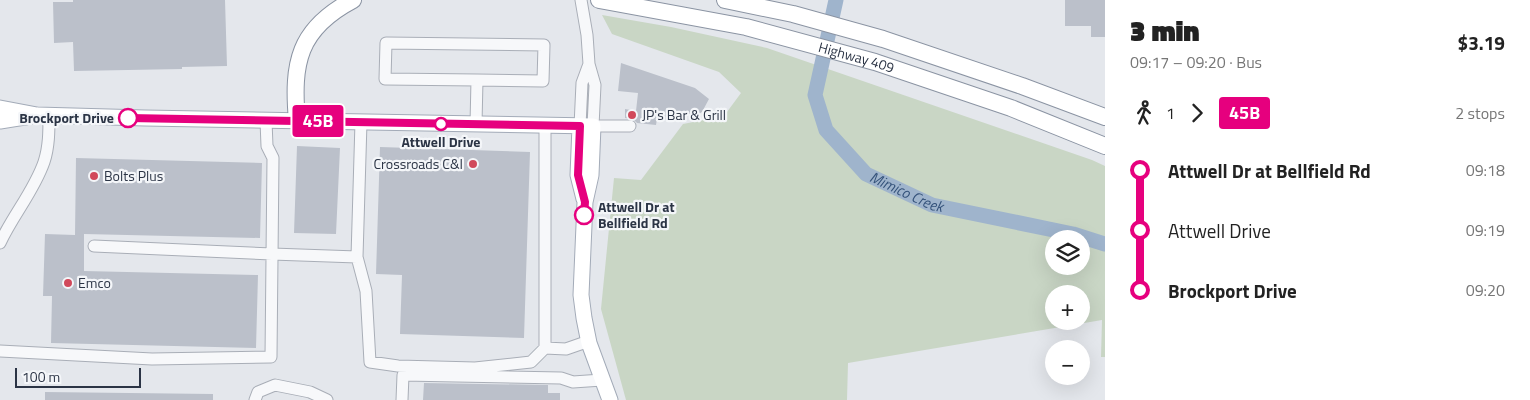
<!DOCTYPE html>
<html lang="en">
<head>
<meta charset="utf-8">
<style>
	body { margin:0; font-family:"Titillium Web",sans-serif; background:#f2f2f2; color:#222; height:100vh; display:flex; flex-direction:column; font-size:19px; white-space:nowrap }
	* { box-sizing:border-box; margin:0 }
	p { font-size:16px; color:#767676 }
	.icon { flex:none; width:28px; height:28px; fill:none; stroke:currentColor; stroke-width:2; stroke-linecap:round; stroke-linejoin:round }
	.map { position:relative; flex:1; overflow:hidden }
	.details { display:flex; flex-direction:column; background:#fff; width:425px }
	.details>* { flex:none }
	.badge { padding:0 10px; border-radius:4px; font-size:18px; line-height:32px }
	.buttons { position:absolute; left:1045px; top:230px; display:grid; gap:10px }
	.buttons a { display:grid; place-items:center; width:45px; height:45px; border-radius:50%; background:#fff; box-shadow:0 5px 20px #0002; font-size:25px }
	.scale { position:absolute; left:15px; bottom:12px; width:126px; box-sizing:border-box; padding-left:5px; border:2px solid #2b3445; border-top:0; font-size:14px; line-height:18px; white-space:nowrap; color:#2b3445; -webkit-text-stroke:4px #f4f6f9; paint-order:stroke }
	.map>.badge { position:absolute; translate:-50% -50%; box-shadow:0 0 0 2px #fff }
	.legs { display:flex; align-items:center; gap:8px; height:55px; padding:0 25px; font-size:16px }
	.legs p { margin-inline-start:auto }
	.headline { display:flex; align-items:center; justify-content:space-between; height:85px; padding:0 25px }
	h1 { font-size:28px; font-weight:800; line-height:38px }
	ul { padding:0 25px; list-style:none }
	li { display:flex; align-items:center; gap:18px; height:60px; font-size:19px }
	li i { display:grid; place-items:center; width:8px; height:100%; margin:0 6px; background:currentColor }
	li i::after { content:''; width:12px; height:12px; margin:-6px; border:4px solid; border-radius:50%; background:#fff }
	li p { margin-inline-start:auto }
	li:first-child i { background:linear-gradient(#0000 50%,currentColor 0) }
	li:last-child i { background:linear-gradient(currentColor 50%,#0000 0) }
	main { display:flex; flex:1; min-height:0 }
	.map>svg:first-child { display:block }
	.green { fill:#c9d6c5; fill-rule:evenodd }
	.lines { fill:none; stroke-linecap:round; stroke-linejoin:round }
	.river { stroke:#9fb4cc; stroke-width:15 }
	.building { fill:#bbc0ca }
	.minor-casing { stroke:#a9aeb7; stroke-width:13 }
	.major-casing { stroke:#a3abb8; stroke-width:17 }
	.highway-casing { stroke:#8b94a3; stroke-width:18 }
	.minor { stroke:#f7f8fa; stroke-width:11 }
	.major { stroke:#fff; stroke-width:15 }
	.highway { stroke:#fff; stroke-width:16 }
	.line-1-casing { stroke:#fff; stroke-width:11 }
	.line-1 { stroke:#e6007e; stroke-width:8 }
	.poi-dot { fill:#d1495b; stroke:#f4f6f9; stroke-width:2 }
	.stop-1-dot { fill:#fff; stroke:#e6007e; stroke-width:2.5 }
	.labels { text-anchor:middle; stroke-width:4.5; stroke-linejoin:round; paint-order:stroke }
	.street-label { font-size:14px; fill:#2b3445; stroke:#f4f6f9 }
	.poi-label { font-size:14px; fill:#2b3445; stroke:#f4f6f9; text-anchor:start }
	.stop-label { font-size:14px; font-weight:bold; fill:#2b3445; stroke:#f4f6f9; text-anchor:end }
	.water-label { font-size:15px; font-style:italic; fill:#34527a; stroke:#f4f6f9 }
</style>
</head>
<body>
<main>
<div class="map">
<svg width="1105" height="400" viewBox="0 0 1105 400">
	<rect width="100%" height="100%" fill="#e4e7ec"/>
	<path class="green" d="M602 15 671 27 767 48 1092 160 1105 166V357H1101L1102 320 848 363 847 400H626L601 309 614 178 641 180 683 124 724 116 741 93 719 72 612 34ZM1054 239H1081V266H1054ZM1054 294H1081V321H1054Z"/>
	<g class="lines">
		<path class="river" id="s1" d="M836 0 815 95 826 130 866 174 932 205 1073 234 1105 244"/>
	</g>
	<path class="building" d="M73 0H225L227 66 182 67V69L74 71 73 42 54 43 53 2H73Z
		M1065 0H1105V37H1091V26H1065Z
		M621 63 695 88 709 99 702 112 697 115 679 113 676 120 657 119 656 125 637 123 633 119 625 118V109L636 111 638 93 618 91Z
		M297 146 340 148 336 234 294 233Z
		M380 147 530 152 524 338 400 334 402 275 376 274Z
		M76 158 262 163 260 238 84 234V271L258 275 256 348 51 343 52 296H43L45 234 75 235Z
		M424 383 548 385V393H560V400H423Z
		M45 392 213 394V400H45Z"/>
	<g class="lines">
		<g class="minor-casing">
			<path id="minor" d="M581 0 587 35 589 64 595 85 593 126H630
				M476 124 477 80 543 81 544 45 386 43 385 79 477 80
				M545 125V348L566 349 589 341
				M580 126 582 83 589 64
				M0 243C13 215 34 191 44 162 49 147 49 131 49 116
				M94 246 272 254 357 257 361 122
				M357 257 366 291 370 362 398 366 475 368 531 362 545 348
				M0 351 152 359 271 357 273 158 267 146 266 121
				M255 400 258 392 275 385 310 392 327 400
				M402 400 403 375 561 378 573 382 602 380"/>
		</g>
		<g class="major-casing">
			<path id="major" d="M0 108 37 115 145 118 593 126 591 175 585 202 581 295 584 318 589 343 610 400
				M0 121 31 116
				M580 126 578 175 584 199"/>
		</g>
		<g class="highway-casing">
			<g id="highway">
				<path id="s2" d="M599 0 746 27 875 62 1011 108 1105 146"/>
				<path d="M725 0 793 14 883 39 1022 86 1105 117"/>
				<path d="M297 121C292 63 298 29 353 0"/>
			</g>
		</g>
		<use href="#minor" class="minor"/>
		<use href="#major" class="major"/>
		<use href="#highway" class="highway"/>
	</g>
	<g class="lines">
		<g class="line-1-casing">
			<path id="line-1" d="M128 118 580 126 578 175 585 202 584 215"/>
		</g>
		<use href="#line-1" class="line-1"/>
	</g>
	<g class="poi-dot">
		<circle cx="632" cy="115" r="5"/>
		<circle cx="473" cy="164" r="5"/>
		<circle cx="94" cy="176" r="5"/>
		<circle cx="68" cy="283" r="5"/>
	</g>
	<g class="stop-1-dot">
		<circle cx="128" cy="118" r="9"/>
		<circle cx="441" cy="124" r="6"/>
		<circle cx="584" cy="215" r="9"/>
	</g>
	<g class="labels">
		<g class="street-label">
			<text dy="5" stroke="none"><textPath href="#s2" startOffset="264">Highway 409</textPath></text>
		</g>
		<g class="poi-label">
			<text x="642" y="120">JP's Bar &amp; Grill</text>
			<text x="463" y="169" text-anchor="end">Crossroads C&amp;I</text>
			<text x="104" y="181">Bolts Plus</text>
			<text x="78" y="288">Emco</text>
		</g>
		<g class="stop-label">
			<text x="114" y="123">Brockport Drive</text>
			<text x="441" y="147" text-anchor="middle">Attwell Drive</text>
			<text x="598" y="212" text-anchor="start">Attwell Dr at<tspan x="598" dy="16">Bellfield Rd</tspan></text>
		</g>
		<g class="water-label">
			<text dy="5" stroke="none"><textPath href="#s1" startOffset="238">Mimico Creek</textPath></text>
		</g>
	</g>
</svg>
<div class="buttons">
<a><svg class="icon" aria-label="layers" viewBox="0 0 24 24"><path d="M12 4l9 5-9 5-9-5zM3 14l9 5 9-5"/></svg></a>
<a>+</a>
<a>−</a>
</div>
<div class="scale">100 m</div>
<b class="badge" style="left:318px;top:121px;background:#e6007e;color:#fff">45B</b>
</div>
<section class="details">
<div class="headline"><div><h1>3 min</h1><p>09:17 – 09:20 · Bus</p></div><b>$3.19</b></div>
<div class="legs"><svg class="icon" aria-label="walk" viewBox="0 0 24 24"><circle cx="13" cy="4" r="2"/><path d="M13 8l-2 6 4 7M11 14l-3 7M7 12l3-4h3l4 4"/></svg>1<svg class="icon" aria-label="forward" viewBox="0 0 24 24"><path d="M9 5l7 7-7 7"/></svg><b class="badge" style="background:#e6007e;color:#fff">45B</b><p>2 stops</p></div>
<ul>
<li><i style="color:#e6007e"></i><b>Attwell Dr at Bellfield Rd</b><p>09:18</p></li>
<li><i style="color:#e6007e"></i><span>Attwell Drive</span><p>09:19</p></li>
<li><i style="color:#e6007e"></i><b>Brockport Drive</b><p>09:20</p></li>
</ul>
</section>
</main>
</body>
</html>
